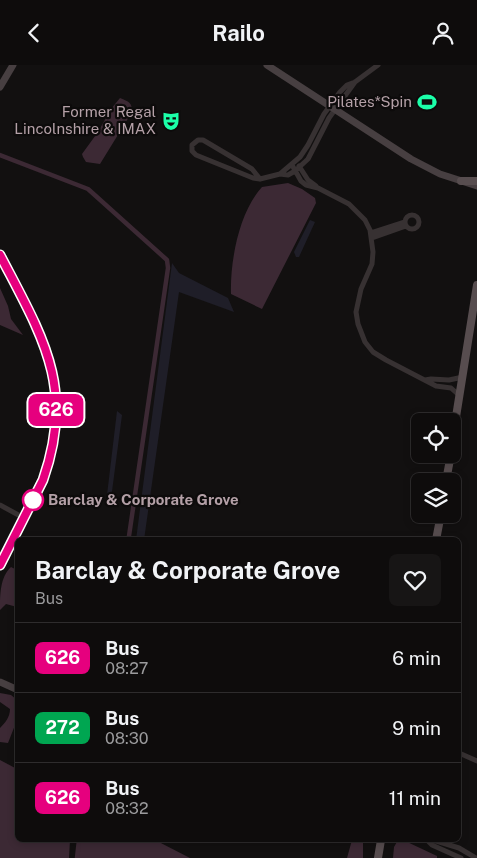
<!DOCTYPE html>
<html lang="en">
<head>
<meta charset="utf-8">
<style>
	body { margin:0; font-family:"Public Sans",sans-serif; background:#171515; color:#f1f3f6; height:100vh; display:flex; flex-direction:column; font-size:19px; white-space:nowrap }
	* { box-sizing:border-box; margin:0 }
	p { font-size:16px; color:#9b9b9d }
	.icon { flex:none; width:28px; height:28px; fill:none; stroke:currentColor; stroke-width:2; stroke-linecap:round; stroke-linejoin:round }
	.map { position:relative; flex:1; overflow:hidden }
	.details { position:absolute; left:15px; top:472px; width:446px; height:305px; display:flex; flex-direction:column; background:#0e0c0c; border-radius:8px; box-shadow:0 2px 8px #0003,0 0 0 1px #2e2c2d }
	.details>* { flex:none }
	.badge { padding:0 10px; border-radius:8px; font-size:18px; line-height:32px }
	.controls { position:absolute; left:411px; top:348px; display:grid; gap:10px }
	.controls a { display:grid; place-items:center; width:50px; height:50px; border-radius:8px; background:#0e0c0c; box-shadow:0 2px 8px #0003,0 0 0 1px #2e2c2d; font-size:25px }
	.map>.badge { position:absolute; translate:-50% -50%; box-shadow:0 0 0 2px #fff }
	.round { display:grid; place-items:center; flex:none; width:52px; height:52px; border-radius:8px; background:#171515 }
	.overview { display:flex; align-items:center; justify-content:space-between; height:85px; padding:0 20px }
	h1 { font-size:24px; font-weight:700; line-height:38px }
	ul { padding:0; list-style:none }
	li { display:flex; align-items:center; gap:15px; height:70px; padding:0 20px; border-top:1px solid #2e2c2d }
	li div { flex:1 }
	li b { display:block; font-size:19px }
	li em { font-style:normal }
	li .badge { min-width:55px; font-weight:700; text-align:center }
	header { display:flex; justify-content:space-between; align-items:center; height:65px; padding:0 20px; background:#0e0c0c; font-size:22px; font-weight:700 }
	.map>svg:first-child { display:block }
	.green { fill:#1f1e28 }
	.water { fill:#3c2934 }
	.lines { fill:none; stroke-linecap:round; stroke-linejoin:round }
	.canal { stroke:#3c2934; stroke-width:4.5 }
	.street { stroke:#373132; stroke-width:5 }
	.secondary { stroke:#473f41; stroke-width:7 }
	.primary { stroke:#574d4f; stroke-width:8 }
	.line-casing { stroke:#fff; stroke-width:11 }
	.line { stroke:#e6007e; stroke-width:8 }
	.stop-dot { fill:#fff; stroke:#e6007e; stroke-width:2.5 }
	.labels { text-anchor:middle; stroke-width:4.5; stroke-linejoin:round; paint-order:stroke }
	.poi-label { font-size:15px; fill:#b4a0a7; stroke:#0d0b0b; text-anchor:end }
	.stop-label { font-size:15px; font-weight:bold; fill:#b4a0a7; stroke:#0d0b0b; text-anchor:start }
</style>
</head>
<body>
<header><svg class="icon" aria-label="back" viewBox="0 0 24 24"><path d="M15 5l-7 7 7 7"/></svg>Railo<svg class="icon" aria-label="person" viewBox="0 0 24 24"><circle cx="12" cy="8" r="4"/><path d="M4 21q1-7 8-7t8 7"/></svg></header>
<div class="map">
<svg width="477" height="793" viewBox="0 0 477 793">
	<rect width="100%" height="100%" fill="#121010"/>
	<path class="green" d="M310 155 315 157 299 192H296L294 187Z
		M172 198 179 208 228 233 234 247 179 227 144 475H136Z
		M117 346 122 350 111 434 107 430Z"/>
	<path class="water" d="M120 33C129 37 132 37 132 47L100 99 86 97 83 92 82 89 98 67 111 44Z
		M288 118 302 124 315 133 316 138 262 244 231 229C230 196 239 147 262 122Z
		M0 223 8 241 11 254 23 270 0 260Z
		M11 502 17 505C18 517 18 529 17 542L6 539 0 545C0 530 0 512 11 502Z
		M0 628 11 630 17 635V655L8 678 0 677V663C5 658 10 652 10 644L0 637Z
		M0 695 17 704 18 775H70L69 793H0Z
		M79 775H155L190 793H76Z
		M352 775H363V793H347Z
		M398 775H403L437 791V793H393L394 782Z"/>
	<g class="lines">
		<path class="canal" d="M0 90 88 124 167 195 168 203 129 471 130 475
			M77 793 79 775"/>
		<path class="street" d="M292 100 301 116 306 120 318 123 349 139 365 155 370 165 373 187 372 199 361 224 356 247 358 259 365 277 373 287 386 295 436 321 451 323 460 331
			M299 101 308 115 316 121
			M280 109 300 92 308 80 324 49 340 27 347 20 355 17 378 0
			M260 114 252 104 203 75H198L192 80V86L196 90 253 113 260 114 280 109 288 110 295 106 308 94 329 53 355 17
			M405 157a7 7 0 1 1 14 0a7 7 0 1 1-14 0Z
			M371 168 405 157
			M372 173 406 161
			M425 315 431 314 449 315 463 312
			M0 440 24 453
			M459 688 477 696
			M427 775 432 780 461 793
			M433 775 459 783 476 793"/>
		<path class="secondary" d="M267 0 411 94 440 109 477 121
			M0 22 13 0
			M0 190C41 270 76 322 43 415L0 500
			M0 617 18 625"/>
		<path class="primary" d="M461 116H477
			M452 377 477 220
			M446 416 451 389
			M436 475 441 449
			M378 793 381 775"/>
	</g>
	<g class="lines">
		<g class="line-casing">
			<path id="line" d="M0 190C42 271 76 322 43 415L0 500"/>
		</g>
		<use href="#line" class="line"/>
	</g>
	<defs>
		<g id="stadium-bare" transform="scale(1.5)"><path d="M0-5a6.5 5 0 1 0 0 10a6.5 5 0 1 0 0-10ZM-3.5-1.8h7v3.6h-7Z" fill="#1bffa9" stroke="#0d0b0b" stroke-width="2.5" paint-order="stroke"/></g>
		<g id="theatre-bare" transform="scale(1.5)"><path d="M-5-5.5Q0-4 5-5.5V0Q5 5 0 6Q-5 5-5 0ZM-3.3-2.5H-1v1.5H-3.3ZM1-2.5H3.3v1.5H1ZM-2.8 1Q0 5.5 2.8 1Z" fill="#1bffa9" stroke="#0d0b0b" stroke-width="2.5" paint-order="stroke"/></g>
	</defs>
	<g fill-rule="evenodd">
		<use href="#stadium-bare" x="427" y="37"/>
		<use href="#theatre-bare" x="171" y="56"/>
	</g>
	<circle class="stop-dot" cx="33" cy="435" r="10"/>
	<g class="labels">
		<g class="poi-label">
			<text x="412" y="42">Pilates*Spin</text>
			<text x="156" y="52">Former Regal<tspan x="156" dy="17">Lincolnshire &amp; IMAX</tspan></text>
		</g>
		<g class="stop-label">
			<text x="48" y="440">Barclay &amp; Corporate Grove</text>
		</g>
	</g>
</svg>
<div class="controls">
<a><svg class="icon" aria-label="locate" viewBox="0 0 24 24"><circle cx="12" cy="12" r="6"/><path d="M12 2v4M12 18v4M2 12h4M18 12h4"/></svg></a>
<a><svg class="icon" aria-label="layers" viewBox="0 0 24 24"><path d="M12 4l9 5-9 5-9-5zM3 14l9 5 9-5"/></svg></a>
</div>
<b class="badge" style="left:56px;top:345px;background:#e6007e;color:#fff">626</b>
<section class="details">
<div class="overview"><div><h1>Barclay &amp; Corporate Grove</h1><p>Bus</p></div><a class="round"><svg class="icon" aria-label="heart" viewBox="0 0 24 24"><path d="M12 20l-8-8c-3-5 5-10 8-4 3-6 11-1 8 4z"/></svg></a></div>
<ul>
<li><span class="badge" style="background:#e6007e;color:#fff">626</span><div><b>Bus</b><p>08:27</p></div><em>6 min</em></li>
<li><span class="badge" style="background:#00a651;color:#fff">272</span><div><b>Bus</b><p>08:30</p></div><em>9 min</em></li>
<li><span class="badge" style="background:#e6007e;color:#fff">626</span><div><b>Bus</b><p>08:32</p></div><em>11 min</em></li>
</ul>
</section>
</div>
</body>
</html>
